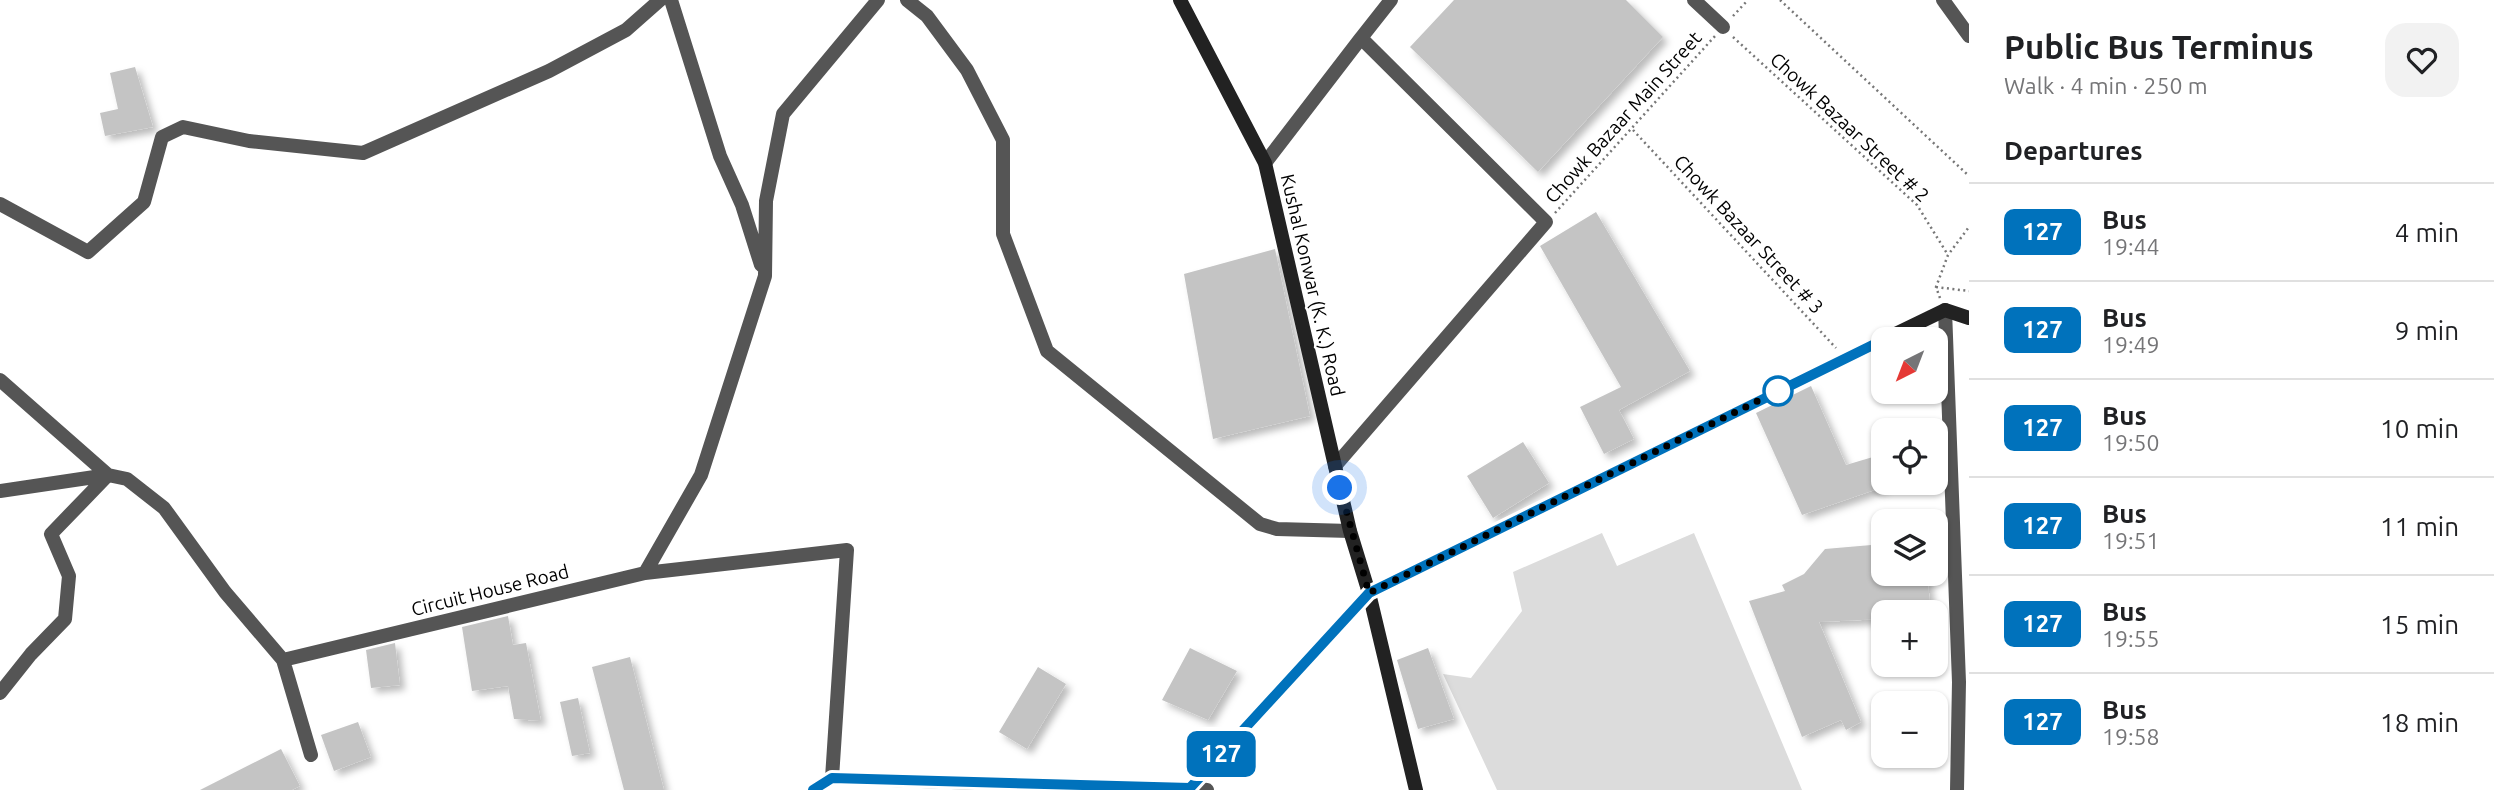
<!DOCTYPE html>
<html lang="en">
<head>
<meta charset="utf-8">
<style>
	body { margin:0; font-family:Ubuntu,sans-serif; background:#f2f2f2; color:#202124; height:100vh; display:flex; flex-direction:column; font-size:26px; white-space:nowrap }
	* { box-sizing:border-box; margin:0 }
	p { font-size:23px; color:#757577 }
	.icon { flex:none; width:38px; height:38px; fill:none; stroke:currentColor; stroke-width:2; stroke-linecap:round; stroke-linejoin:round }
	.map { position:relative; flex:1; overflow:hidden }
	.side { display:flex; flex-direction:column; background:#fff; width:525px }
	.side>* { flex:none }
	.badge { padding:0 14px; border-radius:10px; font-size:24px; line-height:46px }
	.needle { width:46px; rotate:222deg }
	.buttons { position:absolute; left:1871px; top:327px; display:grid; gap:14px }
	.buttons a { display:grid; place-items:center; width:77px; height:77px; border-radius:14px; background:#fff; box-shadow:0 2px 5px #0004; font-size:35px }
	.you { position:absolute; width:35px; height:35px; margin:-18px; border:5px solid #fff; border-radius:50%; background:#1a73e8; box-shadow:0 0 0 10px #1a73e833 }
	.map>.badge { position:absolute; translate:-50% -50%; box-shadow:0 0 0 4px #fff }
	h2 { padding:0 35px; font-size:26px; line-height:63px }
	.round { display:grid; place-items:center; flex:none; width:74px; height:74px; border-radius:21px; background:#f2f2f2 }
	.summary { display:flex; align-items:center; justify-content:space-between; height:119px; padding:0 35px }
	h1 { font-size:33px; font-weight:700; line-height:52px }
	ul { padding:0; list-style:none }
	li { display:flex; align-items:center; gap:21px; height:98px; padding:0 35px; border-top:2px solid #e0e0e0 }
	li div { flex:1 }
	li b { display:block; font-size:26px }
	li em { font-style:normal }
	li .badge { min-width:77px; font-weight:700; text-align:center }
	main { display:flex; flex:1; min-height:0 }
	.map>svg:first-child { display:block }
	.green { fill:#dcdcdc }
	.building { fill:#c4c4c4; filter:url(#shadow) }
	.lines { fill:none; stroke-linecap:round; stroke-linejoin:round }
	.path { stroke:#777; stroke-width:2.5; stroke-dasharray:2 3.5; stroke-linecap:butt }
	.minor { stroke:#555; stroke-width:14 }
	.tertiary { stroke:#555; stroke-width:14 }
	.secondary { stroke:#222; stroke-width:14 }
	.line-casing { stroke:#fff; stroke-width:16 }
	.line { stroke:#0072bc; stroke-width:10 }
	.walk { stroke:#000; stroke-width:7; stroke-dasharray:0 12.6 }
	.stop-dot { fill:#fff; stroke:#0072bc; stroke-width:3.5 }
	.labels { text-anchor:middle; stroke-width:5; stroke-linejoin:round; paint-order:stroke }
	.street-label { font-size:19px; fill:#000; stroke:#fff }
</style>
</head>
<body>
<main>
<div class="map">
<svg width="1969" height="790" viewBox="0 0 1969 790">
	<defs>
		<filter id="shadow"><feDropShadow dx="5" dy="5" stdDeviation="3.5" flood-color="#0004"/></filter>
	</defs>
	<rect width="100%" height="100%" fill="#fff"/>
	<path class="green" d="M1602 533 1617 566 1694 533 1802 790H1497L1443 674 1471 678 1522 611 1513 572Z"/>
	<path class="building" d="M1454 0H1626L1663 37 1538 172 1410 47Z
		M135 67 153 127 105 136 100 113 118 109 110 73Z
		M1596 212 1690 371 1619 410 1634 439 1604 454 1580 407 1621 387 1540 246Z
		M1275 249 1310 416 1213 439 1184 274Z
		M1811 386 1846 465 1883 454V487L1802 515 1756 413Z
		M1523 442 1549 483 1493 518 1467 476Z
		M1883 544V574H1927L1931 612H1883V619L1819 622 1861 722 1846 730 1841 720 1802 737 1749 601 1785 591 1782 585 1804 574 1825 549Z
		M508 616 513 645 526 643 541 721 514 719 508 686 472 691 462 627Z
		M395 643 400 685 371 688 366 650Z
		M1190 648 1237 671 1208 720 1162 700Z
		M1428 648 1454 719 1418 729 1397 660Z
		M630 657 664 790H624L592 667Z
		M1038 667 1066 684 1027 749 999 732Z
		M578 698 590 753 572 756 560 702Z
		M358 722 371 757 334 771 321 735Z
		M281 749 300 786 292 790H200Z"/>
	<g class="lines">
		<path class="path" d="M1780 0 1969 176
			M1733 16 1748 0
			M1733 37 1917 205 1948 255
			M1633 130 1836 348
			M1555 213 1715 36
			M1936 287 1969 291
			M1940 298 1936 287 1948 255 1969 227"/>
		<path class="minor" d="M671 0 720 156 742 205 761 265
			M907 0 927 16 967 70 1003 140V234L1047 351 1260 524 1277 529 1350 531
			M1361 38 1391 0
			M1265 163 1361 38 1546 222 1335 466
			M0 204 88 252 144 202 162 137 183 127 249 141 363 153 549 71 626 30 660 0
			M1945 310 1959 682 1957 790
			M0 380 108 475 51 534 69 576 65 619 31 654 0 693
			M0 491 108 475 127 479 164 508 225 592 283 660 645 573 847 550 832 778
			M645 573 701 475 765 276 766 201 783 114 878 0
			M283 660 311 755
			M1190 788 1207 790"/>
		<path class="tertiary" d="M1694 0 1723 27
			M1943 0 1969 36
			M813 790 832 778 1189 790"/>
		<path class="secondary" d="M1180 0 1265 163 1350 531 1369 593 1416 790
			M1883 340 1945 310 1969 318
			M1190 788 1369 593 1883 340"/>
	</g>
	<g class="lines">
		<g class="line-casing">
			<path id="line" d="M813 790 832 778 1190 788 1369 593 1883 340"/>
		</g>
		<use href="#line" class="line"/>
		<path class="walk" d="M1340 488 1369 593 1778 391"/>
	</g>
	<circle class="stop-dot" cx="1778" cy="391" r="14"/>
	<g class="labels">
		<g class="street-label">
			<text transform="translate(1623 117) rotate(-48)" y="7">Chowk Bazaar Main Street</text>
			<text transform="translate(1850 127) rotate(43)" y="7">Chowk Bazaar Street # 2</text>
			<text transform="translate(1749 234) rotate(47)" y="7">Chowk Bazaar Street # 3</text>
			<text transform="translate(1313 285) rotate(77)" y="7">Kushal Konwar (K. K.) Road</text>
			<text transform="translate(490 590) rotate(-14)" y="7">Circuit House Road</text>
		</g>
	</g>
</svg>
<div class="buttons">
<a><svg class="needle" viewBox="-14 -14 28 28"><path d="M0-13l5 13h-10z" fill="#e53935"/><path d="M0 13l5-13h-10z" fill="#757577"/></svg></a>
<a><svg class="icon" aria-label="locate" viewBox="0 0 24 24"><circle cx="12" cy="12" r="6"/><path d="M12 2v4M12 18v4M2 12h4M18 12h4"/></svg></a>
<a><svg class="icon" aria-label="layers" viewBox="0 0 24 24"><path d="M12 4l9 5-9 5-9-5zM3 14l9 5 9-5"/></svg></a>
<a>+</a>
<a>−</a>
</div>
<div class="you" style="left:1340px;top:488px"></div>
<b class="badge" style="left:1221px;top:754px;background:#0072bc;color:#fff">127</b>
</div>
<section class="side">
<div class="summary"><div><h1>Public Bus Terminus</h1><p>Walk · 4 min · 250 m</p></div><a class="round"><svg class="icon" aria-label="heart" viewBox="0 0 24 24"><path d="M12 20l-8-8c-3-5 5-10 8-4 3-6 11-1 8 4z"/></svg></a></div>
<h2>Departures</h2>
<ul>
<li><span class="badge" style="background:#0072bc;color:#fff">127</span><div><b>Bus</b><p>19:44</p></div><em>4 min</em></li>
<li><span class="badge" style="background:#0072bc;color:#fff">127</span><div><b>Bus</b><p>19:49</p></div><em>9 min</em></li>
<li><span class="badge" style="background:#0072bc;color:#fff">127</span><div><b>Bus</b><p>19:50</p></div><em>10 min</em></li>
<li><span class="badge" style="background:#0072bc;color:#fff">127</span><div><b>Bus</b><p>19:51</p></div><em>11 min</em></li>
<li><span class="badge" style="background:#0072bc;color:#fff">127</span><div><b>Bus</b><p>19:55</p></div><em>15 min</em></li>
<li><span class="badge" style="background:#0072bc;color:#fff">127</span><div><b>Bus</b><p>19:58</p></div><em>18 min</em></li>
</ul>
</section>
</main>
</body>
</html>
